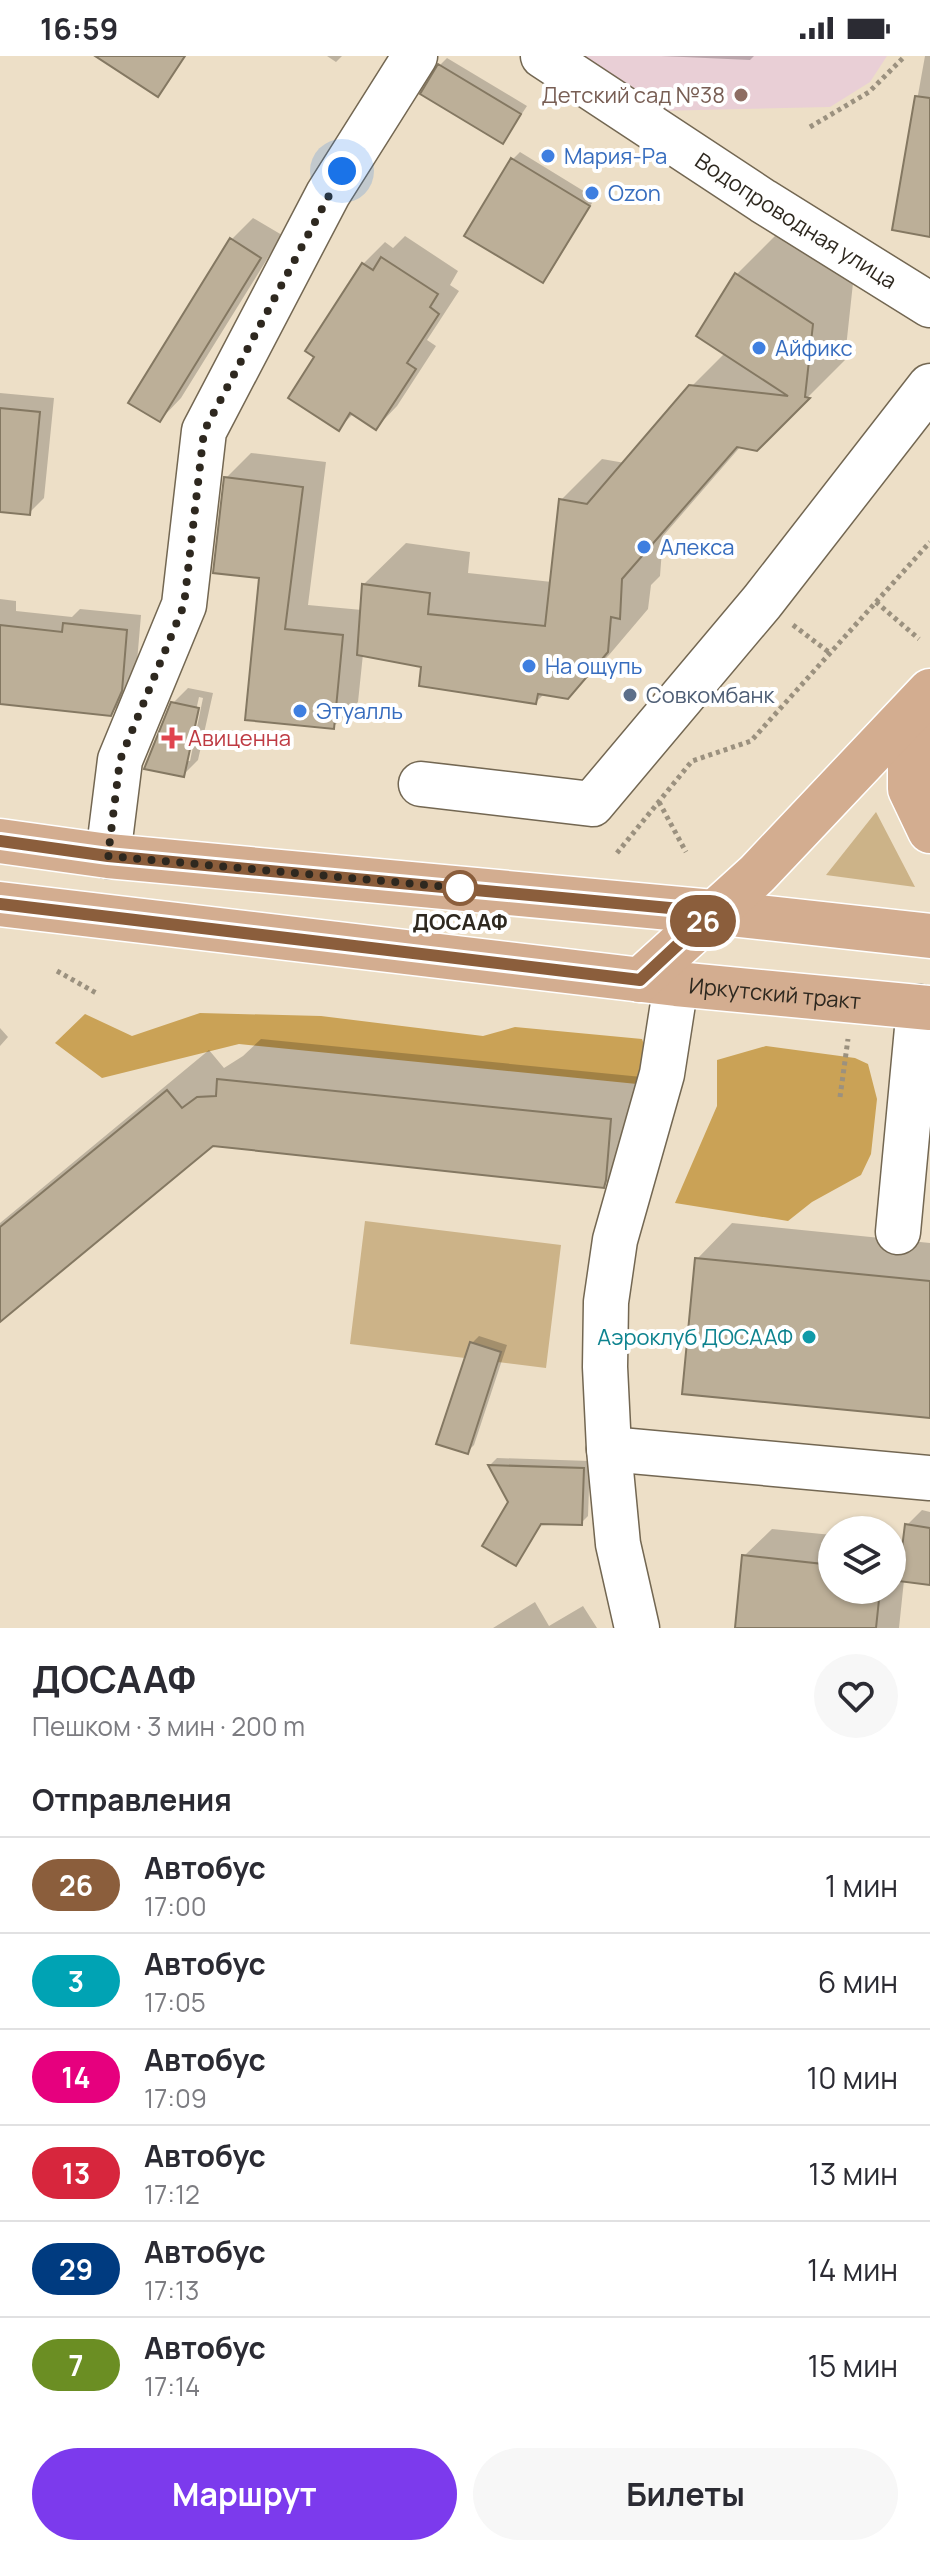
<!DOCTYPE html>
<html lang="ru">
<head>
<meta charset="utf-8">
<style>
	body { margin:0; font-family:Manrope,sans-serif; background:#f7f7f7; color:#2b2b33; height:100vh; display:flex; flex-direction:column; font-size:30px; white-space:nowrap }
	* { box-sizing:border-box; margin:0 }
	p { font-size:26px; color:#7c7c81 }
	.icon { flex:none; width:44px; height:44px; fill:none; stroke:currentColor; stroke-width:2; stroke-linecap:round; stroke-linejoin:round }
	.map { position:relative; height:1572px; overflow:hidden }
	.details { display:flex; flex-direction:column; background:#fff; flex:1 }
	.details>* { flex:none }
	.badge { padding:0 16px; border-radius:26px; font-size:28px; line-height:52px }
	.controls { position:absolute; left:818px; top:1460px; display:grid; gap:16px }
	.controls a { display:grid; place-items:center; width:88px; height:88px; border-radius:50%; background:#fff; box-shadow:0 2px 6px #0004; font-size:40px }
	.you { position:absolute; width:40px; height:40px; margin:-20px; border:6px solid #fff; border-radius:50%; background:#1a73e8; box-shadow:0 0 0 12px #1a73e833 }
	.map>.badge { position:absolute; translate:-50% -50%; box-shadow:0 0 0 4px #fff }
	h2 { padding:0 32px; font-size:30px; line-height:72px }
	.round { display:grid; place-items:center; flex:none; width:84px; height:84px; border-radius:42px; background:#f7f7f7 }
	.summary { display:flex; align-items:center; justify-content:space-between; height:136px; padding:0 32px }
	h1 { font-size:38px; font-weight:700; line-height:60px }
	.primary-button { display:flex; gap:16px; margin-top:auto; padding:16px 32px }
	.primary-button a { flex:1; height:92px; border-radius:48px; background:#7c3aed; color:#fff; font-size:32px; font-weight:700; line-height:92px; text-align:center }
	.primary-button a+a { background:#f7f7f7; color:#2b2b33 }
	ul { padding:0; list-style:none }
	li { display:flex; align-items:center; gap:24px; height:96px; padding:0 32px; border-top:2px solid #e1e1e2 }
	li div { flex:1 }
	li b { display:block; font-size:30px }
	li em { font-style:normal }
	li .badge { min-width:88px; font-weight:700; text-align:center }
	.status { display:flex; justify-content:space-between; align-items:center; height:56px; padding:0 40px; background:#fff; direction:ltr }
	.status svg { height:22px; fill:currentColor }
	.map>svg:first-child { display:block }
	.education { fill:#e9cfd6 }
	.green { fill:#ccb388 }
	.forest { fill:#caa256 }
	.shadow { fill:#0003; fill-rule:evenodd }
	.building { fill:#bcaf98; stroke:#847862; stroke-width:2 }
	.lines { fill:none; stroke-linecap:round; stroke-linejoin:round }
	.minor-casing { stroke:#736752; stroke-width:47 }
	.major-casing { stroke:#fff; stroke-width:47 }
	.path { stroke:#9b917f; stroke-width:5; stroke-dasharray:4 4; stroke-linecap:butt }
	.minor { stroke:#fff; stroke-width:44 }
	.major { stroke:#d3ad90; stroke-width:44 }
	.line-casing { stroke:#fff; stroke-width:18 }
	.line { stroke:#8b5e3c; stroke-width:12 }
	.walk { stroke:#2e281f; stroke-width:8; stroke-dasharray:0 14.4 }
	.education-dot { fill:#8d6e63; stroke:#fff; stroke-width:3 }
	.shop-dot { fill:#3f7fe0; stroke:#fff; stroke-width:3 }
	.service-dot { fill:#5c6f8a; stroke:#fff; stroke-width:3 }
	.health-dot { fill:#e0444e; stroke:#fff; stroke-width:3 }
	.stop-dot { fill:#fff; stroke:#8b5e3c; stroke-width:4 }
	.culture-dot { fill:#0f9aa8; stroke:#fff; stroke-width:3 }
	.labels { text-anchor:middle; stroke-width:8; stroke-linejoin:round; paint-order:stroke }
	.education-label { font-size:22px; fill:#785e54; stroke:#fff; text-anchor:end }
	.shop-label { font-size:22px; fill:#366cbe; stroke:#fff; text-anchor:start }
	.street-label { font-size:22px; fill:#2e281f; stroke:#fff }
	.service-label { font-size:22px; fill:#4e5e75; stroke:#fff; text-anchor:start }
	.health-label { font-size:22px; fill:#be3a42; stroke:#fff; text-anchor:start }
	.stop-label { font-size:22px; font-weight:bold; fill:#2e281f; stroke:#fff }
	.culture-label { font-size:22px; fill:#0d838f; stroke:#fff; text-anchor:end }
</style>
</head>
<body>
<div class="status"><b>16:59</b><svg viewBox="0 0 49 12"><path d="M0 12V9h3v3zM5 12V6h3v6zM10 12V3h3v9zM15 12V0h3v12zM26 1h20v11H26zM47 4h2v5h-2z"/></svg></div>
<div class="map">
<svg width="930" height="1572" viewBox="0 0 930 1572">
	<rect width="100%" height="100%" fill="#eddfc7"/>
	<path class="education" d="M574 0H887L870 26 830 51 656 55Z"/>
	<path class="green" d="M876 756 915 831 826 819Z
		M365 1165 561 1189 546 1312 350 1288Z"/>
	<path class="forest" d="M200 957 321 960 483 980 515 971 642 983 648 1000 637 1028 239 988 102 1022 55 987 85 958 132 980Z
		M766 990 855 1002 868 1008 877 1043 871 1098 861 1119 812 1146 788 1165 675 1147 717 1050V1004Z"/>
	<path class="shadow" d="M327 0H342L336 6Z
		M661 0H754L750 4Z
		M925 0H930V179L894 172Z
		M447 2 527 50 503 86 440 9Z
		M520 96 595 142 550 217 543 224 513 103Z
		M253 162 282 179 181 342 160 364 232 183Z
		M778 177 853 227 845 301H848L756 393 741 390 663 480 660 520 651 529 648 553 609 599 567 641 545 637 536 646 423 609 363 598 358 646 333 671 247 662 261 521 226 422 251 397 326 406 308 549 362 554 364 528 406 487 470 496 468 517 552 526 561 444 602 403 625 407 691 331 725 297 737 218Z
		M405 180 458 215 450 229 459 235 427 284 436 290 397 350 376 372 354 357 338 373 317 300 363 208 385 186 393 192Z
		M0 337 54 342 44 442 29 457 0 454Z
		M0 543 16 545V555L72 561 80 553 141 559 136 618 125 643 110 658 0 646Z
		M188 632 213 637 198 704 183 719 173 647ZM199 641 203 642 190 705H185Z
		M0 972 8 981 0 990Z
		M261 983 652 1022 644 1089 603 1130 212 1088 0 1248V1167L209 994 224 1012 243 1000Z
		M732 1167 930 1187V1360L697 1203Z
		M479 1280 507 1289 474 1389 467 1396 472 1287Z
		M497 1402 590 1405 588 1460 581 1467 543 1466 522 1500 515 1508 510 1446 490 1409Z
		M922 1454 930 1456V1527L904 1524 899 1572H737L744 1500 772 1473 832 1479V1534H892V1485L905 1486 907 1469Z
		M535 1546 549 1570 583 1550 597 1572H493Z"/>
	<path class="building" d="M95 0H185L158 41Z
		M438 8 521 58 503 88 420 38Z
		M915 40 930 42V181L892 174Z
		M511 102 590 150 543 227 464 180Z
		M230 182 261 202 160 366 128 347Z
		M381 201 438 238 430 251 439 258 407 307 416 313 376 374 350 357 339 375 288 342 314 301 305 295 362 207 373 214Z
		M735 217 813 268 805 341 810 342 757 395 737 391 622 523 620 563 611 561 608 596 568 643 538 638 536 648 419 630 421 611 357 599 362 528 430 537 428 558 545 570 559 443 587 448 689 329 788 340 696 280Z
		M0 352 40 356 30 459 0 456Z
		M224 421 303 431 285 573 343 579 334 673 245 664 259 522 213 517Z
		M63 567 127 574 122 635 111 660 0 648V569L62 576Z
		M171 646 199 652 184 721 144 713Z
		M217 1023 611 1063 606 1124 604 1132 213 1090 0 1266V1171L167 1034 182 1052 197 1041 216 1040Z
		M695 1202 930 1225V1362L682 1338Z
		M470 1286 501 1296 468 1398 436 1388Z
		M488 1409 584 1412 582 1469 541 1468 516 1510 482 1490 508 1446Z
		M905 1468 930 1472V1529L898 1525Z
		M742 1499 832 1509V1534H880L876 1572H735Z"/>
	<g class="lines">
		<g class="minor-casing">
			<g id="minor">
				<path id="s1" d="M543 0 763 145 930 249"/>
				<path d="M421 728 592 748 762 546 930 330"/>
				<path d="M108 800 120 704 184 549 204 375 328 138 415 0"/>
				<path d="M898 1176 919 951"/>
				<path d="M609 1393 930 1422"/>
				<path d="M637 1572 618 1488 609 1393 605 1311 606 1246 615 1184 662 1018 676 928"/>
			</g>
		</g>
		<g class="major-casing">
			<g id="major">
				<path d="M910 659V733L930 775"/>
				<path d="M0 785 108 800 713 856 930 880"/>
				<path id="s2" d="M0 848 676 928 930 952"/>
				<path d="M640 924 757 818 930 635"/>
			</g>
		</g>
		<path class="path" d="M810 71 869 36 905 0
			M876 546 919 583
			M793 569 830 597
			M659 746 686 796
			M617 797 692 705 751 685 930 486
			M57 915 98 938
			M840 1041 848 983"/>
		<use href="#minor" class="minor"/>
		<use href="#major" class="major"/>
	</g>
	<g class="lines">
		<g class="line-casing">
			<path id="line" d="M0 785 108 800 713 856 640 924 0 848"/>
		</g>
		<use href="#line" class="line"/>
		<path class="walk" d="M342 115 204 375 184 549 120 704 108 800 460 832"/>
	</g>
	<circle class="education-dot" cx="741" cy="39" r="8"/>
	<g class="shop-dot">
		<circle cx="548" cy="100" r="8"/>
		<circle cx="592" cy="137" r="8"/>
		<circle cx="759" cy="292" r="8"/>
		<circle cx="644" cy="491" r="8"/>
		<circle cx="529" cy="610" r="8"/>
		<circle cx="300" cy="655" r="8"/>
	</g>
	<circle class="service-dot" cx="630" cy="639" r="8"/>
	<path class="health-dot" d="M168 670h8v8h8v8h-8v8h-8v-8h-8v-8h8z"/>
	<circle class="stop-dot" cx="460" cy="832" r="16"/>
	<circle class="culture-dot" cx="809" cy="1281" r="8"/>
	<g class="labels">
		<g class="education-label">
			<text x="725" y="47">Детский сад №38</text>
		</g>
		<g class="shop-label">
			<text x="564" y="108">Мария-Ра</text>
			<text x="608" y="145">Ozon</text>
			<text x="775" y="300">Айфикс</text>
			<text x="660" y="499">Алекса</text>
			<text x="545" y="618">На ощупь</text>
			<text x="316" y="663">Этуалль</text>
		</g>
		<g class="street-label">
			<text dy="8" stroke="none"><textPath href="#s1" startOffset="302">Водопроводная улица</textPath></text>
			<text dy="8" stroke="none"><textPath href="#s2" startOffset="780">Иркутский тракт</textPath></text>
		</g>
		<g class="service-label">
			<text x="646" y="647">Совкомбанк</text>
		</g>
		<g class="health-label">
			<text x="188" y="690">Авиценна</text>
		</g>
		<g class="stop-label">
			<text x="460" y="874">ДОСААФ</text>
		</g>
		<g class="culture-label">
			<text x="793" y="1289">Аэроклуб ДОСААФ</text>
		</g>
	</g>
</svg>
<div class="controls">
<a><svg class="icon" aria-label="layers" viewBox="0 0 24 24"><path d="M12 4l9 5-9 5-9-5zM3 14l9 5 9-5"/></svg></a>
</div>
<div class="you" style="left:342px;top:115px"></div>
<b class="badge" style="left:703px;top:865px;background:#8b5e3c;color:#fff">26</b>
</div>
<section class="details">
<div class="summary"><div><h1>ДОСААФ</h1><p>Пешком · 3 мин · 200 m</p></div><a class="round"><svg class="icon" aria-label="heart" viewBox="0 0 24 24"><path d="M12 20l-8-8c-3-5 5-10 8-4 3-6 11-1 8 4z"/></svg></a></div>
<h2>Отправления</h2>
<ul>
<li><span class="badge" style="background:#8b5e3c;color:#fff">26</span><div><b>Автобус</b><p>17:00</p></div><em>1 мин</em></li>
<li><span class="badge" style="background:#00a3b4;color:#fff">3</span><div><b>Автобус</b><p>17:05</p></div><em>6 мин</em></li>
<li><span class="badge" style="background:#e6007e;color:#fff">14</span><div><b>Автобус</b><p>17:09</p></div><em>10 мин</em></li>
<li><span class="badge" style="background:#d7263d;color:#fff">13</span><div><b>Автобус</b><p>17:12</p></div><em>13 мин</em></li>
<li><span class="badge" style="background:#003b80;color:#fff">29</span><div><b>Автобус</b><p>17:13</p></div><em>14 мин</em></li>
<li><span class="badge" style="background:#6b8e23;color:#fff">7</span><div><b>Автобус</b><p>17:14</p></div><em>15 мин</em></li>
</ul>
<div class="primary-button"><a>Маршрут</a><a>Билеты</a></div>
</section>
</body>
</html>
